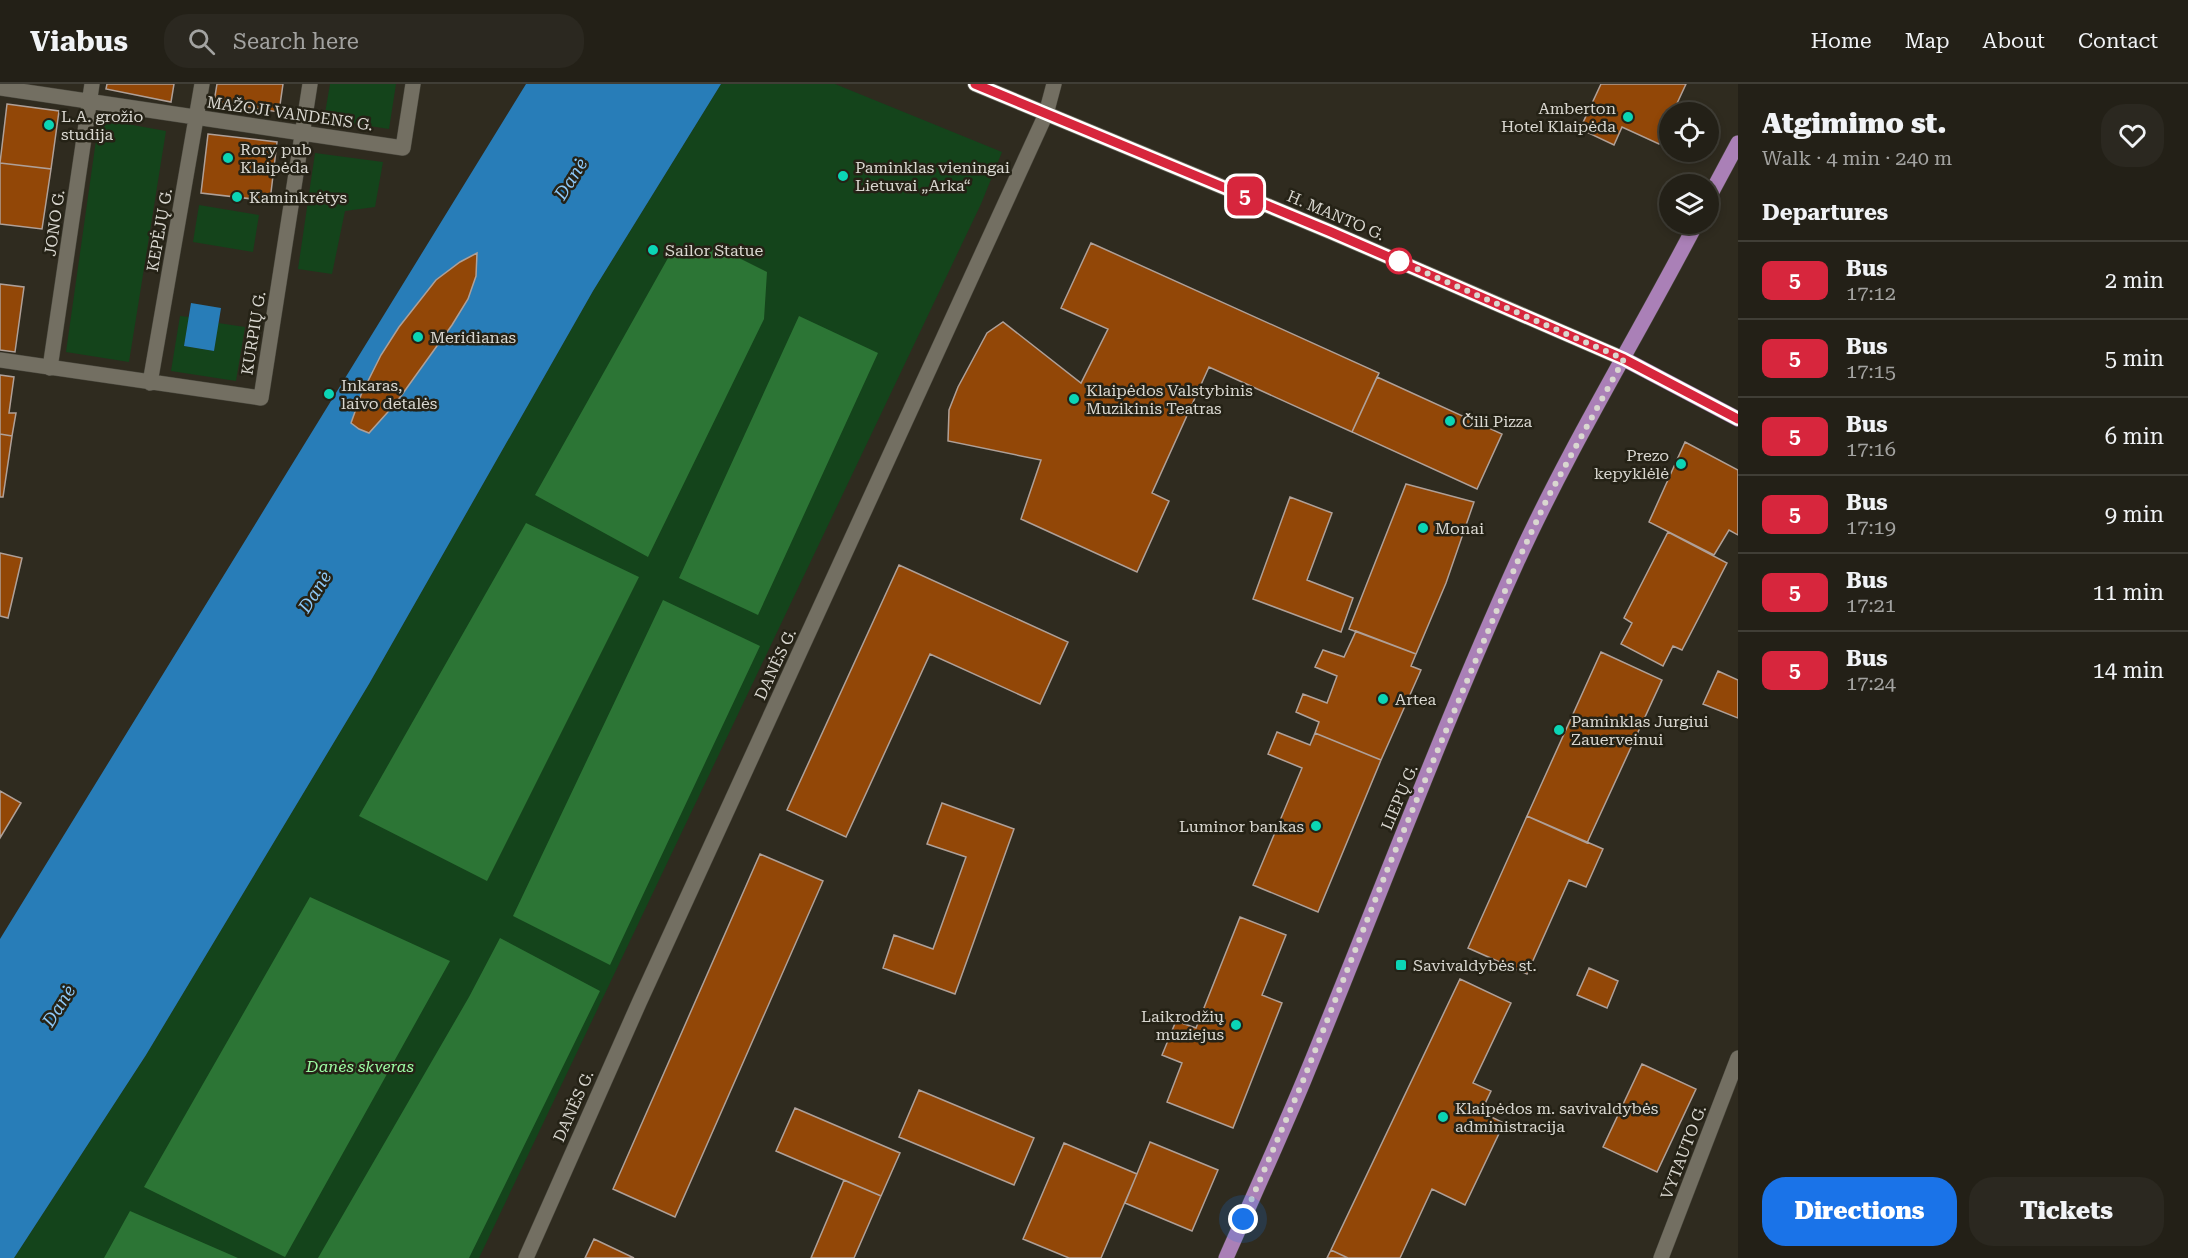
<!DOCTYPE html>
<html lang="en">
<head>
<meta charset="utf-8">
<style>
	body { margin:0; font-family:"Roboto Serif",serif; background:#2b2820; color:#f1f3f6; height:100vh; display:flex; flex-direction:column; font-size:22px; white-space:nowrap }
	* { box-sizing:border-box; margin:0 }
	p { font-size:20px; color:#a3a3a1 }
	.icon { flex:none; width:33px; height:33px; fill:none; stroke:currentColor; stroke-width:2; stroke-linecap:round; stroke-linejoin:round }
	.map { position:relative; flex:1; overflow:hidden }
	.sheet { display:flex; flex-direction:column; background:#232017; width:450px }
	.sheet>* { flex:none }
	.badge { padding:0 12px; border-radius:9px; font-size:21px; line-height:39px }
	.buttons { position:absolute; left:1659px; top:18px; display:grid; gap:12px }
	.buttons a { display:grid; place-items:center; width:60px; height:60px; border-radius:50%; background:#232017; box-shadow:0 3px 9px #0003,0 0 0 2px #403e36; font-size:30px }
	.you { position:absolute; width:30px; height:30px; margin:-15px; border:4px solid #fff; border-radius:50%; background:#1a73e8; box-shadow:0 0 0 9px #1a73e833 }
	.map>.badge { position:absolute; translate:-50% -50%; box-shadow:0 0 0 3px #fff }
	h2 { padding:0 24px; font-size:22px; line-height:54px }
	.round { display:grid; place-items:center; flex:none; width:63px; height:63px; border-radius:24px; background:#2b2820 }
	.headline { display:flex; align-items:center; justify-content:space-between; height:102px; padding:0 24px }
	h1 { font-size:28px; font-weight:800; line-height:45px }
	.action { display:flex; gap:12px; margin-top:auto; padding:12px 24px }
	.action a { flex:1; height:69px; border-radius:24px; background:#1a73e8; color:#fff; font-size:24px; font-weight:800; line-height:69px; text-align:center }
	.action a+a { background:#2b2820; color:#f1f3f6 }
	ul { padding:0; list-style:none }
	li { display:flex; align-items:center; gap:18px; height:78px; padding:0 24px; border-top:2px solid #403e36 }
	li div { flex:1 }
	li b { display:block; font-size:22px }
	li em { font-style:normal }
	li .badge { min-width:66px; font-weight:700; text-align:center }
	header { display:flex; align-items:center; gap:36px; box-sizing:border-box; height:84px; padding:0 30px; background:#232017; border-bottom:2px solid #403e36 }
	header strong { font-size:28px }
	nav { display:flex; gap:33px; margin-inline-start:auto; font-size:21px }
	.search { width:420px; height:54px; background:#2b2820; display:flex; align-items:center; gap:15px; box-sizing:border-box; padding:0 21px; border-radius:24px; color:#a3a3a1; font-size:22px }
	main { display:flex; flex:1; min-height:0 }
	.map>svg:first-child { display:block }
	.green { fill:#14441b }
	.forest { fill:#2c7535 }
	.water { fill:#287db8 }
	.building { fill:#924707; stroke:#afa098; stroke-width:1.5 }
	.lines { fill:none; stroke-linecap:round; stroke-linejoin:round }
	.minor-casing { stroke:#49473d; stroke-width:16 }
	.major-casing { stroke:#49473d; stroke-width:16 }
	.minor { stroke:#736f62; stroke-width:15 }
	.major { stroke:#aa80b7; stroke-width:15 }
	.line-casing { stroke:#fff; stroke-width:14 }
	.line { stroke:#d7263d; stroke-width:9 }
	.walk { stroke:#d9d7d0; stroke-width:6; stroke-dasharray:0 10.8 }
	.poi-dot { fill:#0bd5b5; stroke:#252216; stroke-width:2 }
	.stop-dot { fill:#fff; stroke:#d7263d; stroke-width:3 }
	.labels { text-anchor:middle; stroke-width:5; stroke-linejoin:round; paint-order:stroke }
	.poi-label { font-size:16px; fill:#d9d7d0; stroke:#252216; text-anchor:start }
	.street-label { font-size:16px; fill:#d9d7d0; stroke:#252216 }
	.park-label { font-size:16px; font-style:italic; fill:#9cfca3; stroke:#252216 }
	.water-label { font-size:18px; font-style:italic; fill:#8ec8f7; stroke:#252216 }
</style>
</head>
<body>
<header>
<strong>Viabus</strong>
<div class="search"><svg class="icon" aria-label="search" viewBox="0 0 24 24"><circle cx="10" cy="10" r="6"/><path d="M15 15l6 6"/></svg>Search here</div>
<nav><a>Home</a><a>Map</a><a>About</a><a>Contact</a></nav>
</header>
<main>
<div class="map">
<svg width="1738" height="1174" viewBox="0 0 1738 1174">
	<rect width="100%" height="100%" fill="#2f2b1f"/>
	<path class="green" d="M330 0H396L389 45 324 35Z
		M721 0H835L1002 68 981 120 479 1174H14L146 971 369 600 593 207Z
		M99 35 166 47 129 278 66 268Z
		M315 69 383 78 375 123 345 127 332 190 298 185Z
		M199 121 259 131 253 168 193 158Z
		M180 232 189 233 184 262 214 267 218 239 245 243 236 297 171 287Z"/>
	<path class="forest" d="M721 165 767 188 764 235 648 473 535 411 668 174Z
		M799 232 878 269 758 531 679 494Z
		M526 439 639 493 487 797 359 732Z
		M663 516 760 562 610 881 513 832Z
		M310 813 450 877 285 1173 144 1103Z
		M500 854 600 907 469 1174H318L469 913Z
		M130 1127 238 1174H104Z"/>
	<path class="water" d="M526 0H721L593 207 369 600 146 971 14 1174H0V855Z
		M191 219 221 224 214 267 184 262Z"/>
	<path class="building" d="M107 0H174L171 18 106 5Z
		M217 0H283L279 28 214 18Z
		M1601 0H1686L1673 28H1670V37L1659 60 1622 43 1614 61 1580 45Z
		M7 20 59 27 51 85 0 79Z
		M208 50 277 58 270 117 201 109Z
		M0 79 51 85 42 145 0 140Z
		M1091 159 1379 289 1352 348 1209 283 1152 409 1169 417 1137 488 1021 435 1041 376 948 357 949 326 958 303 987 249 1003 238 1081 299 1108 245 1061 224Z
		M477 169 476 192 468 215 452 241 401 312 387 329 369 349 359 345 351 339 361 311 381 271 399 243 436 196 460 178Z
		M0 200 24 203 15 268 0 266Z
		M0 291 14 293 9 329H16L12 352 0 350Z
		M1377 293 1502 350 1477 405 1352 348Z
		M0 350 12 352 3 413H0Z
		M1685 358 1738 386V451L1729 446 1714 471 1649 438Z
		M1406 400 1474 418 1446 499 1416 570 1349 545Z
		M1290 413 1332 429 1307 496 1353 514 1341 548 1253 515Z
		M1668 448 1727 479 1682 566 1673 562 1663 582 1621 560 1632 539 1624 534Z
		M0 469 22 474 8 534 0 532Z
		M899 481 1068 558 1040 620 930 570 846 753 787 726Z
		M1356 547 1416 570 1411 582 1421 586 1381 676 1315 649 1319 638 1296 628 1303 610 1327 619 1337 592 1315 583 1323 566 1344 573Z
		M1601 568 1662 596 1587 759 1527 732Z
		M1718 587 1738 596V634L1703 620Z
		M1277 648 1310 661 1315 649 1381 676 1318 828 1253 801 1302 684 1268 670Z
		M0 707 21 719 0 754Z
		M942 719 1014 745 955 910 883 884 894 851 933 865 966 773 927 760Z
		M1527 732 1603 765 1586 803 1569 796 1527 890 1468 864Z
		M760 770 823 797 675 1133 613 1105Z
		M1240 833 1286 851 1262 911 1282 919 1233 1044 1167 1018 1182 979 1162 971 1176 937 1196 944Z
		M1589 884 1618 897 1607 924 1577 911Z
		M1460 895 1511 919 1473 999 1491 1007 1481 1028 1504 1039 1465 1121 1432 1105 1400 1174H1348L1331 1166Z
		M1642 980 1696 1005 1657 1088 1603 1063Z
		M919 1006 1034 1054 1014 1101 899 1053Z
		M795 1024 900 1069 881 1112 776 1067Z
		M1150 1058 1218 1086 1192 1147 1125 1119Z
		M1064 1059 1137 1090 1101 1174H1069L1023 1155Z
		M844 1096 881 1112 854 1174H811Z
		M594 1155 634 1174H585Z
		M1331 1166 1348 1174H1327Z"/>
	<g class="lines">
		<g class="minor-casing">
			<path id="minor" d="M975 0 1331 148 1624 275
				M0 4 403 64 413 0
				M0 276 261 314 310 0
				M50 284 92 0
				M150 299 202 0
				M526 1174 639 919 1046 30 1054 0
				M1661 1174 1738 974"/>
		</g>
		<g class="major-casing">
			<path id="major" d="M1708 115 1738 59
				M1624 275 1738 335
				M1226 1174C1252 1115 1279 1056 1304 996 1375 824 1440 648 1517 478 1570 362 1637 253 1696 140"/>
		</g>
		<use href="#minor" class="minor"/>
		<use href="#major" class="major"/>
	</g>
	<g class="lines">
		<g class="line-casing">
			<path id="line" d="M975 0 1331 148 1624 275 1738 335"/>
		</g>
		<use href="#line" class="line"/>
		<path class="walk" d="M1243 1135 1303 997 1388 784 1516 481 1547 415 1624 275 1394 175 1399 177"/>
	</g>
	<g class="poi-dot">
		<circle cx="1628" cy="33" r="6"/>
		<circle cx="49" cy="41" r="6"/>
		<circle cx="228" cy="74" r="6"/>
		<circle cx="843" cy="92" r="6"/>
		<circle cx="237" cy="113" r="6"/>
		<circle cx="653" cy="166" r="6"/>
		<circle cx="418" cy="253" r="6"/>
		<circle cx="329" cy="310" r="6"/>
		<circle cx="1074" cy="315" r="6"/>
		<circle cx="1450" cy="337" r="6"/>
		<circle cx="1681" cy="380" r="6"/>
		<circle cx="1423" cy="444" r="6"/>
		<circle cx="1383" cy="615" r="6"/>
		<circle cx="1559" cy="646" r="6"/>
		<circle cx="1316" cy="742" r="6"/>
		<rect x="1395" y="875" width="12" height="12" rx="3"/>
		<circle cx="1236" cy="941" r="6"/>
		<circle cx="1443" cy="1033" r="6"/>
	</g>
	<circle class="stop-dot" cx="1399" cy="177" r="12"/>
	<g class="labels">
		<g class="poi-label">
			<text x="1616" y="30" text-anchor="end">Amberton<tspan x="1616" dy="18">Hotel Klaipėda</tspan></text>
			<text x="61" y="38">L.A. grožio<tspan x="61" dy="18">studija</tspan></text>
			<text x="240" y="71">Rory pub<tspan x="240" dy="18">Klaipėda</tspan></text>
			<text x="855" y="89">Paminklas vieningai<tspan x="855" dy="18">Lietuvai „Arka“</tspan></text>
			<text x="249" y="119">Kaminkrėtys</text>
			<text x="665" y="172">Sailor Statue</text>
			<text x="430" y="259">Meridianas</text>
			<text x="341" y="307">Inkaras,<tspan x="341" dy="18">laivo detalės</tspan></text>
			<text x="1086" y="312">Klaipėdos Valstybinis<tspan x="1086" dy="18">Muzikinis Teatras</tspan></text>
			<text x="1462" y="343">Čili Pizza</text>
			<text x="1669" y="377" text-anchor="end">Prezo<tspan x="1669" dy="18">kepyklėlė</tspan></text>
			<text x="1435" y="450">Monai</text>
			<text x="1395" y="621">Artea</text>
			<text x="1571" y="643">Paminklas Jurgiui<tspan x="1571" dy="18">Zauerveinui</tspan></text>
			<text x="1304" y="748" text-anchor="end">Luminor bankas</text>
			<text x="1413" y="887">Savivaldybės st.</text>
			<text x="1224" y="938" text-anchor="end">Laikrodžių<tspan x="1224" dy="18">muziejus</tspan></text>
			<text x="1455" y="1030">Klaipėdos m. savivaldybės<tspan x="1455" dy="18">administracija</tspan></text>
		</g>
		<g class="street-label">
			<text transform="translate(290 29) rotate(8)" y="6">MAŽOJI VANDENS G.</text>
			<text transform="translate(1336 131) rotate(23)" y="6">H. MANTO G.</text>
			<text transform="translate(54 139) rotate(-82)" y="6">JONO G.</text>
			<text transform="translate(159 146) rotate(-80)" y="6">KEPĖJŲ G.</text>
			<text transform="translate(253 249) rotate(-81)" y="6">KURPIŲ G.</text>
			<text transform="translate(775 580) rotate(-65)" y="6">DANĖS G.</text>
			<text transform="translate(1399 713) rotate(-67)" y="6">LIEPŲ G.</text>
			<text transform="translate(573 1022) rotate(-66)" y="6">DANĖS G.</text>
			<text transform="translate(1683 1068) rotate(-69)" y="6">VYTAUTO G.</text>
		</g>
		<g class="park-label">
			<text x="360" y="988">Danės skveras</text>
		</g>
		<g class="water-label">
			<text transform="translate(571 95) rotate(-58)" y="6">Danė</text>
			<text transform="translate(315 508) rotate(-58)" y="6">Danė</text>
			<text transform="translate(59 922) rotate(-58)" y="6">Danė</text>
		</g>
	</g>
</svg>
<div class="buttons">
<a><svg class="icon" aria-label="locate" viewBox="0 0 24 24"><circle cx="12" cy="12" r="6"/><path d="M12 2v4M12 18v4M2 12h4M18 12h4"/></svg></a>
<a><svg class="icon" aria-label="layers" viewBox="0 0 24 24"><path d="M12 4l9 5-9 5-9-5zM3 14l9 5 9-5"/></svg></a>
</div>
<div class="you" style="left:1243px;top:1135px"></div>
<b class="badge" style="left:1245px;top:112px;background:#d7263d;color:#fff">5</b>
</div>
<section class="sheet">
<div class="headline"><div><h1>Atgimimo st.</h1><p>Walk · 4 min · 240 m</p></div><a class="round"><svg class="icon" aria-label="heart" viewBox="0 0 24 24"><path d="M12 20l-8-8c-3-5 5-10 8-4 3-6 11-1 8 4z"/></svg></a></div>
<h2>Departures</h2>
<ul>
<li><span class="badge" style="background:#d7263d;color:#fff">5</span><div><b>Bus</b><p>17:12</p></div><em>2 min</em></li>
<li><span class="badge" style="background:#d7263d;color:#fff">5</span><div><b>Bus</b><p>17:15</p></div><em>5 min</em></li>
<li><span class="badge" style="background:#d7263d;color:#fff">5</span><div><b>Bus</b><p>17:16</p></div><em>6 min</em></li>
<li><span class="badge" style="background:#d7263d;color:#fff">5</span><div><b>Bus</b><p>17:19</p></div><em>9 min</em></li>
<li><span class="badge" style="background:#d7263d;color:#fff">5</span><div><b>Bus</b><p>17:21</p></div><em>11 min</em></li>
<li><span class="badge" style="background:#d7263d;color:#fff">5</span><div><b>Bus</b><p>17:24</p></div><em>14 min</em></li>
</ul>
<div class="action"><a>Directions</a><a>Tickets</a></div>
</section>
</main>
</body>
</html>
